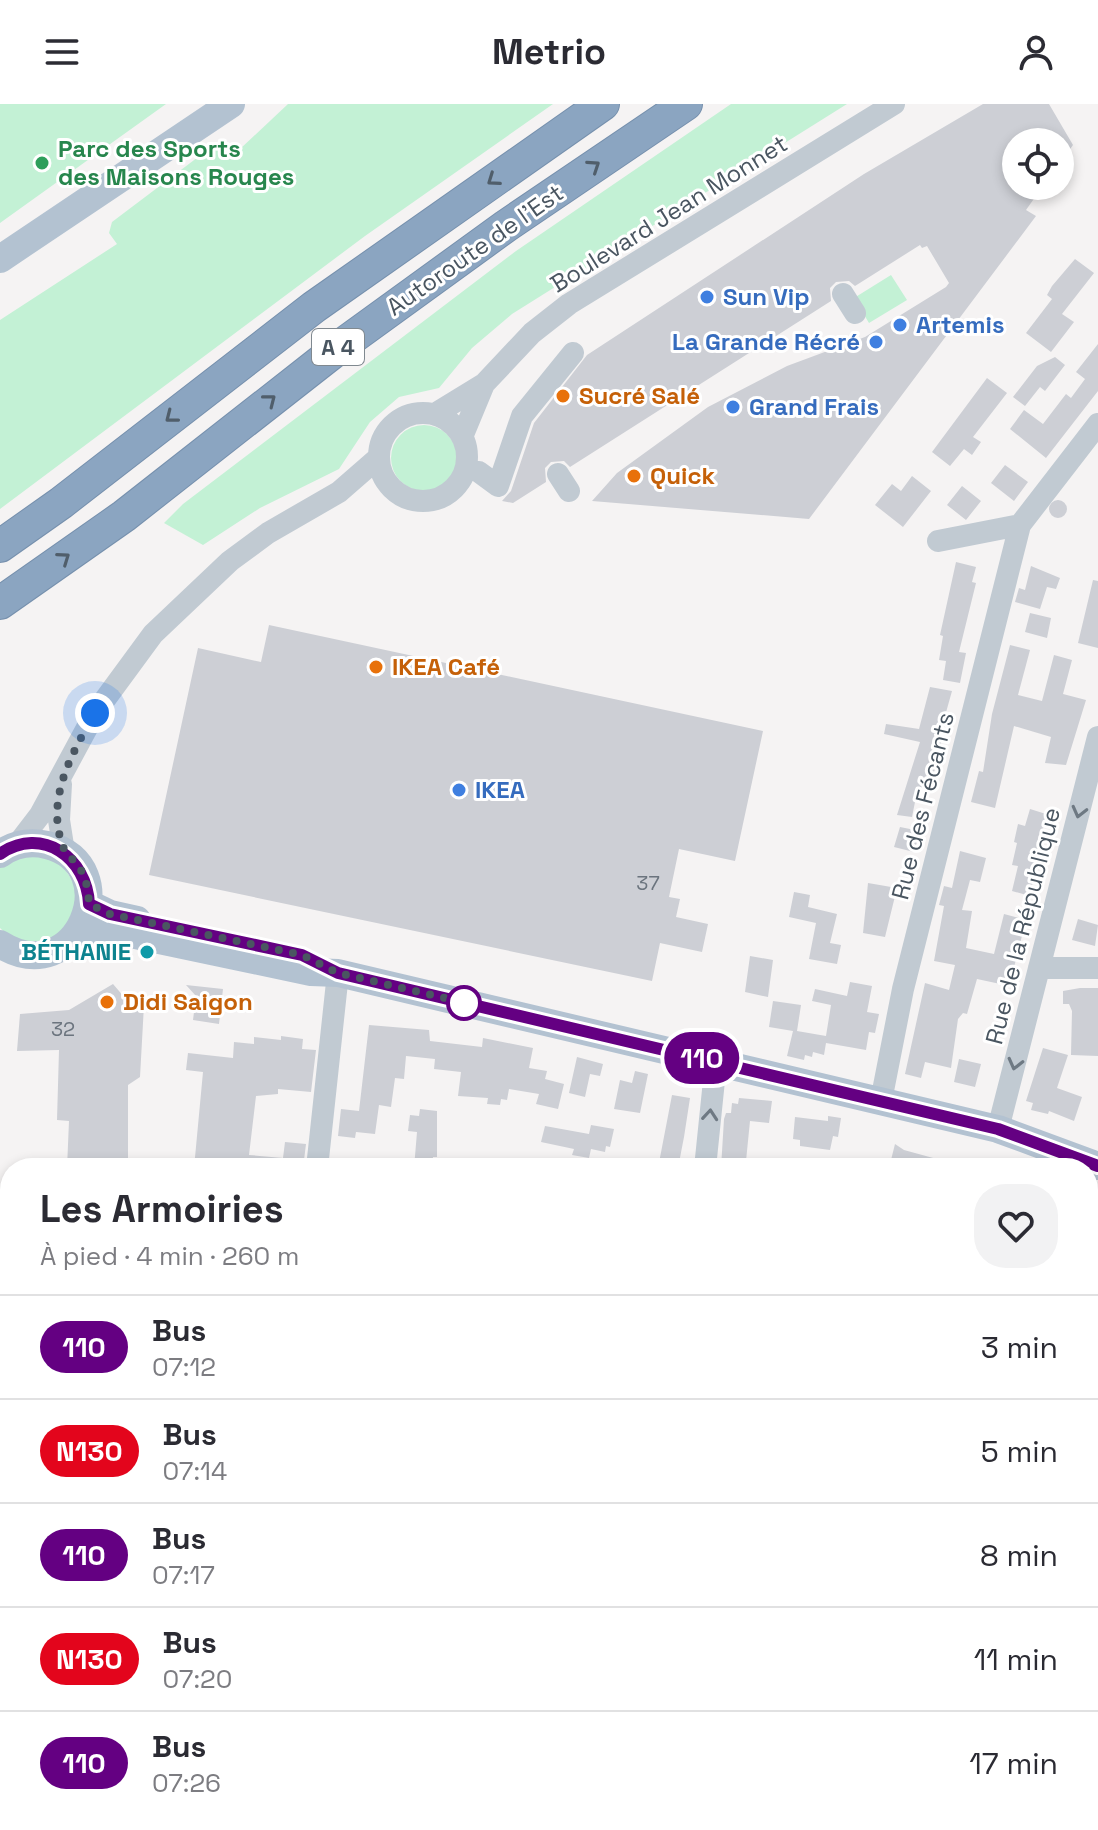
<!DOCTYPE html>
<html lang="fr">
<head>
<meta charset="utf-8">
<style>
	body { margin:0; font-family:"Space Grotesk",sans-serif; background:#f2f2f3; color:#2b2b33; height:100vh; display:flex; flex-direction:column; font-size:30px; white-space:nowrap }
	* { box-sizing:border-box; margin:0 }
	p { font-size:26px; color:#7c7c81 }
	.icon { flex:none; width:44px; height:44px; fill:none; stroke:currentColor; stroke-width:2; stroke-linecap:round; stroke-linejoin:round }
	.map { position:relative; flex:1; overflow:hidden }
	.sheet { position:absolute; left:0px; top:1054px; width:1098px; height:672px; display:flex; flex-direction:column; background:#fff; border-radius:32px 32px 0 0; box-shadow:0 4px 12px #0003 }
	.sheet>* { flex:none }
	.badge { padding:0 16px; border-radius:26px; font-size:28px; line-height:52px }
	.buttons { position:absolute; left:1002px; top:24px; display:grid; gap:16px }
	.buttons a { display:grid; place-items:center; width:72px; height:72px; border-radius:50%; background:#fff; box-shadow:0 4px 12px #0003; font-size:40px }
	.you { position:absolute; width:40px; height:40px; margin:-20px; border:6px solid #fff; border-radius:50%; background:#1a73e8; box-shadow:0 0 0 12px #1a73e833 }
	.map>.badge { position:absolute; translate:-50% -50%; box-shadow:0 0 0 4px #fff }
	.round { display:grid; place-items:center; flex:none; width:84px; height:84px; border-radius:32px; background:#f2f2f3 }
	.head { display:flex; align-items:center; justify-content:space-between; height:136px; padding:0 40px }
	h1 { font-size:38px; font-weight:700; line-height:60px }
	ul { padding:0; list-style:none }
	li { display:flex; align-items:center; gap:24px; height:104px; padding:0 40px; border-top:2px solid #e1e1e2 }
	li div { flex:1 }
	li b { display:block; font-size:30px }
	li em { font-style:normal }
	li .badge { min-width:88px; font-weight:700; text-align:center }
	header { display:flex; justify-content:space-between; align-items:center; height:104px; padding:0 40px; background:#fff; font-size:36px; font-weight:700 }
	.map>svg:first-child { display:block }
	.green { fill:#c3f1d5 }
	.building { fill:#cdcfd5 }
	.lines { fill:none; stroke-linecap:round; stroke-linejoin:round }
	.highway-casing { stroke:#7690ad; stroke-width:34 }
	.minor { stroke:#c1cad2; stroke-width:22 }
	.major { stroke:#b3c2d1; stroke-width:28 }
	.highway { stroke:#8ba5c1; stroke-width:32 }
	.oneway { stroke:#505e6b }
	.oneway2 { stroke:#6e7983 }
	.line-casing { stroke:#fff; stroke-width:18 }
	.line { stroke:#640082; stroke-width:12 }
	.walk { stroke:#4a5661; stroke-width:8; stroke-dasharray:0 14.4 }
	.leisure-dot { fill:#2e9e5b; stroke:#fff; stroke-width:3 }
	.shop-dot { fill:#3f7fe0; stroke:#fff; stroke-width:3 }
	.food-dot { fill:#e8710a; stroke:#fff; stroke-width:3 }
	.culture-dot { fill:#0f9aa8; stroke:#fff; stroke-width:3 }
	.stop-dot { fill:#fff; stroke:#640082; stroke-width:4 }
	.labels { text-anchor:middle; stroke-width:6; stroke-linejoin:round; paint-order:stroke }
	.number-label { font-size:20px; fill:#6b747e }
	.shield { fill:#fff; stroke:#808990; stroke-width:2 }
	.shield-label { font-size:22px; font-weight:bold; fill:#4a5661 }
	.leisure-label { font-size:24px; font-weight:bold; fill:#27864d; stroke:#fff; text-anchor:start }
	.street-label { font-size:24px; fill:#4a5661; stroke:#fff }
	.shop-label { font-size:24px; font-weight:bold; fill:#366cbe; stroke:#fff; text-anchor:start }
	.food-label { font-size:24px; font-weight:bold; fill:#c56008; stroke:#fff; text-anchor:start }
	.culture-label { font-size:24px; font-weight:bold; fill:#0d838f; stroke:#fff; text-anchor:end }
</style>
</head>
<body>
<header><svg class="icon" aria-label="menu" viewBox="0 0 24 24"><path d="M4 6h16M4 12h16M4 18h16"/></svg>Metrio<svg class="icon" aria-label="person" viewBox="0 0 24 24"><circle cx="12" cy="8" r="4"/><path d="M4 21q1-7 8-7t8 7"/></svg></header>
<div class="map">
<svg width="1098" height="1726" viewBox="0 0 1098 1726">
	<rect width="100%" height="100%" fill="#f5f3f3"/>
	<path class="green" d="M0 0H166L0 119Z
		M288 0H553L365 132 0 405V216L117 140 109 129 112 118 210 44 240 45Z
		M731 0H847L512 210 472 244 439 284 399 293 370 318 339 365 260 404 203 441 164 419 183 400 516 147Z
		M891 171 907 196 869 219 854 194Z
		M391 354a33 33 0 1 1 66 0a33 33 0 1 1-66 0Z
		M56 752 82 791 61 832C38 838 18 843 0 824V762L12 753Z"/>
	<path class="building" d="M983 0H1049L1073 41 1060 59V38H1016V82H1043L1026 106 1036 112 809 415 592 397 617 369 708 303 787 262 865 233 946 183 949 179 927 142 922 144 920 141 855 182 849 177 836 178 830 184 831 197 570 363 564 357 551 358 545 364 546 378 513 399 502 397 511 387 534 319 587 251 864 70Z
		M1075 155 1094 169 1062 210 1074 218 1051 248 1026 229 1052 195 1047 191 1052 182Z
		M1098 240V287L1046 354 1010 325 1024 306 1043 320 1066 290 1071 294 1085 275 1076 268Z
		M1055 253 1065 261 1045 287 1040 283 1025 302 1013 293 1037 262Z
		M987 274 1007 289 973 333 981 338 972 351 964 345 950 362 932 348Z
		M1005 361 1028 378 1014 397 991 379Z
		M912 372 931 387 903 423 875 401 892 380 901 387Z
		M962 382 981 397 966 416 947 401Z
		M1049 405a9 9 0 1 1 18 0a9 9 0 1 1-18 0Z
		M956 458 976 463 972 478 976 479 959 548 966 549 960 579 943 576 946 557 939 556 943 532 940 531Z
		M1031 462 1060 474 1056 485 1047 483 1040 505 1015 498 1019 484 1025 486Z
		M1093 476 1098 477V544L1078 539Z
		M1030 509 1051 514 1047 534 1025 528Z
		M269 521 763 627 735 757 679 745 669 793 680 795 676 813 708 820 702 848 660 839 652 877 149 771 198 544 261 558Z
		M1010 541 1030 546 1018 591 1042 597 1054 551 1072 556 1063 590 1086 596 1066 661 1045 659 1051 633 1014 622 995 704 971 698 979 667 983 668 992 610Z
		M930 583 952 587 938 637 941 638 930 686 918 683 912 713 897 711 920 638 884 630 886 620 919 625Z
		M1030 705 1046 710 1030 792 1012 787 1018 762 1012 761 1017 739 1014 738 1018 720 1025 722Z
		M900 723 920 727 914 748 894 743Z
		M960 747 986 754 980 778 970 776 962 806 972 807 966 844 994 850 1004 810 1026 816 1011 875 1006 874 1005 881 977 875 967 910 963 909 958 915 951 964 925 958 921 974 905 970 925 879 949 886 955 861 934 857 944 802 939 801 944 782 952 784Z
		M868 779 897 784 885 833 863 829Z
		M794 788 810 791 808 803 837 810 830 839 841 841 837 860 809 855 816 819 789 813Z
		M1078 815 1098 821 1095 842 1072 836Z
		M750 852 773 856 768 893 745 888Z
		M850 878 872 882 867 908 879 910 875 929 869 928 866 946 826 939 824 951 813 948 812 953 805 951 804 956 787 952 793 927 769 923 773 897 801 901 797 927 826 932 831 901 812 897 815 885 847 892Z
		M113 880 125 894 144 901 140 973 128 981V1064H67L69 1017 57 1016 59 946 17 947 20 910 69 906Z
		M186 881 223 885 219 920 193 916 196 892Z
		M1080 884H1098V952L1071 951 1072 907 1069 900H1063V887Z
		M369 921 429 926 430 937 482 943 483 934 533 944 529 964 547 967 545 975 564 980 558 1005 536 1000 539 990 509 985 507 996 501 995 500 1001 487 1000 488 994 458 992 461 968 434 965 435 955 406 952 404 975 395 974 391 1003 379 1001 375 1030 356 1028 355 1034 338 1032 341 1005 359 1007Z
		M281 932 303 935 302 945 316 946 311 988 278 985V990L256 992 249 1051 283 1054 285 1038 306 1040 303 1064H194L203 968 186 966 188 949 233 954 234 938 254 940V933L281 936Z
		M1043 944 1068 951 1057 984 1082 993 1074 1017 1049 1007 1048 1010 1031 1006 1033 999 1026 997Z
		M577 953 603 960 600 972 590 970 585 993 569 989Z
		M959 955 981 960 975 983 954 978Z
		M635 967 648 970 640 1009 614 1005 620 976 632 979Z
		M672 991 690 994 684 1033 678 1064H658Z
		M739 994 772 997 769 1019 750 1017 746 1057H741V1064H721L724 1015 726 1009H731L732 999 738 1000Z
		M420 1005 437 1007V1053H433L432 1064H414L417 1028 408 1027 410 1011 419 1012Z
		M828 1012 841 1014 838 1033 833 1032 830 1046 800 1042V1036L793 1035 795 1013 828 1017Z
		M591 1021 614 1025 610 1043 606 1042 605 1048 591 1045 589 1054 572 1051 574 1045 541 1038 545 1022 589 1030Z
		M895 1040 904 1046 955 1060 954 1064H889Z"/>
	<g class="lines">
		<g class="highway-casing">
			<path id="highway" d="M0 442 61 399 314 203 603 0
				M0 499 124 412 342 241 506 122 686 0"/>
		</g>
		<path class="minor" d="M843 190 855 209
			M379 353a44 44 0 1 1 88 0a44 44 0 1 1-88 0Z
			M435 310 484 280
			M462 333 484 280 532 229 569 200 894 0
			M479 368 498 382 522 312 573 249
			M558 370 569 387
			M938 437 1020 421 1098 320
			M61 680 59 716 64 748
			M17 741 40 711 95 609 153 530 230 457 268 429 339 388 378 354
			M1039 864H1098
			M881 997 903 885 1020 421
			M998 1025 1098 633
			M317 1064 338 869
			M705 1064 716 957
			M1088 1303 1098 1305
			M1088 1501 1098 1503
			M1088 1661 1098 1649
			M700 1726 711 1716
			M1035 1726 1043 1716"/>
		<path class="major" d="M0 155 231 0
			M0 750C14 740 30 737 47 741 129 762 77 889 0 840
			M89 800 110 810 137 816
			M80 826 107 825 311 868 338 869 998 1025 1098 1062"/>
		<use href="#highway" class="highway"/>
	</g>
	<defs><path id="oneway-chevron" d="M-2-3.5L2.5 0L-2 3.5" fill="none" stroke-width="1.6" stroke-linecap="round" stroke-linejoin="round" transform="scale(2)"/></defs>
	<g class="oneway">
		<use href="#oneway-chevron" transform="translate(594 62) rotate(-34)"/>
		<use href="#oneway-chevron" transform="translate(493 76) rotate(145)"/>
		<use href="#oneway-chevron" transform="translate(270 296) rotate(-38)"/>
		<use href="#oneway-chevron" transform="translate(171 313) rotate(142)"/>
		<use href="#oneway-chevron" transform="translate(64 454) rotate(-35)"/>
	</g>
	<g class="oneway2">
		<use href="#oneway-chevron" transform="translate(1079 708) rotate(104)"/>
		<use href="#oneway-chevron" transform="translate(1015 960) rotate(104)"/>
		<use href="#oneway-chevron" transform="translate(710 1011) rotate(-85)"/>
	</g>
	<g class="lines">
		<g class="line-casing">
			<path id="line" d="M0 750C42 721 87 754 89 800L110 810 302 851 338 869 998 1025 1098 1062"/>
		</g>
		<use href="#line" class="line"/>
		<path class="walk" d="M95 609C72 649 44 697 64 745 66 751 72 754 76 759 86 771 88 785 89 800L110 810 302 851 338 869 471 900 464 899"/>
	</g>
	<circle class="leisure-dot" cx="42" cy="59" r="8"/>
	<g class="shop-dot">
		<circle cx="707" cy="193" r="8"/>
		<circle cx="900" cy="221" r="8"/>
		<circle cx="876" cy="238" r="8"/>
		<circle cx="733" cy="303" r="8"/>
		<circle cx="459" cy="686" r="8"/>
	</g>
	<g class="food-dot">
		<circle cx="563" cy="292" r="8"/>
		<circle cx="634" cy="372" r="8"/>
		<circle cx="376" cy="563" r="8"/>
		<circle cx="107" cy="898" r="8"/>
	</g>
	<circle class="culture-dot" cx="147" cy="848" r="8"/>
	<circle class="stop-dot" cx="464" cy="899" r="16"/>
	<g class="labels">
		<g class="number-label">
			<text x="648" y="786">37</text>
			<text x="63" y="932">32</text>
		</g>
		<rect class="shield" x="312" y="225" width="52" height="36" rx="6"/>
		<g class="shield-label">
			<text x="338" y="251">A 4</text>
		</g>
		<g class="leisure-label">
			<text x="58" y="53">Parc des Sports<tspan x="58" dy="28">des Maisons Rouges</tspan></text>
		</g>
		<g class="street-label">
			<text transform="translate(669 110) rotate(-32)" y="8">Boulevard Jean Monnet</text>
			<text transform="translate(475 146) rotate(-35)" y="8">Autoroute de l’Est</text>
			<text transform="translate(923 702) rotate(-76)" y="8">Rue des Fécants</text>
			<text transform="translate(1023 822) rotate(-76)" y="8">Rue de la République</text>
		</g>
		<g class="shop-label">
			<text x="723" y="201">Sun Vip</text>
			<text x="916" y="229">Artemis</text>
			<text x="860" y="246" text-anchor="end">La Grande Récré</text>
			<text x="749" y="311">Grand Frais</text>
			<text x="475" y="694">IKEA</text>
		</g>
		<g class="food-label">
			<text x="579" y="300">Sucré Salé</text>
			<text x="650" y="380">Quick</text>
			<text x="392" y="571">IKEA Café</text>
			<text x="123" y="906">Didi Saigon</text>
		</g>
		<g class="culture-label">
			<text x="131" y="856">BÉTHANIE</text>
		</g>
	</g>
</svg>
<div class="buttons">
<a><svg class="icon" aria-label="locate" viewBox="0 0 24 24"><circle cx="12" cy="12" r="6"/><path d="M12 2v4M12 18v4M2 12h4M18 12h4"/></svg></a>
</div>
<div class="you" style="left:95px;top:609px"></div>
<b class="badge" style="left:702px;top:954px;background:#640082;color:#fff">110</b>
<section class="sheet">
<div class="head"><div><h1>Les Armoiries</h1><p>À pied · 4 min · 260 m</p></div><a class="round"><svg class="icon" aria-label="heart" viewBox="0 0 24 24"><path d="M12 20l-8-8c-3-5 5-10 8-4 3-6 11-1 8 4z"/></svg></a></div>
<ul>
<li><span class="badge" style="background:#640082;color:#fff">110</span><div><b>Bus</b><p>07:12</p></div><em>3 min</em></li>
<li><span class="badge" style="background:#e3051c;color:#fff">N130</span><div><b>Bus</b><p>07:14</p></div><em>5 min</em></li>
<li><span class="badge" style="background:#640082;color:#fff">110</span><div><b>Bus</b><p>07:17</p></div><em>8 min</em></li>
<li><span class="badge" style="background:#e3051c;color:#fff">N130</span><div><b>Bus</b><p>07:20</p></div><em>11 min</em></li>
<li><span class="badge" style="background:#640082;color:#fff">110</span><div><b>Bus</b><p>07:26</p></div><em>17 min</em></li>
</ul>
</section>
</div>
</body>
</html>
